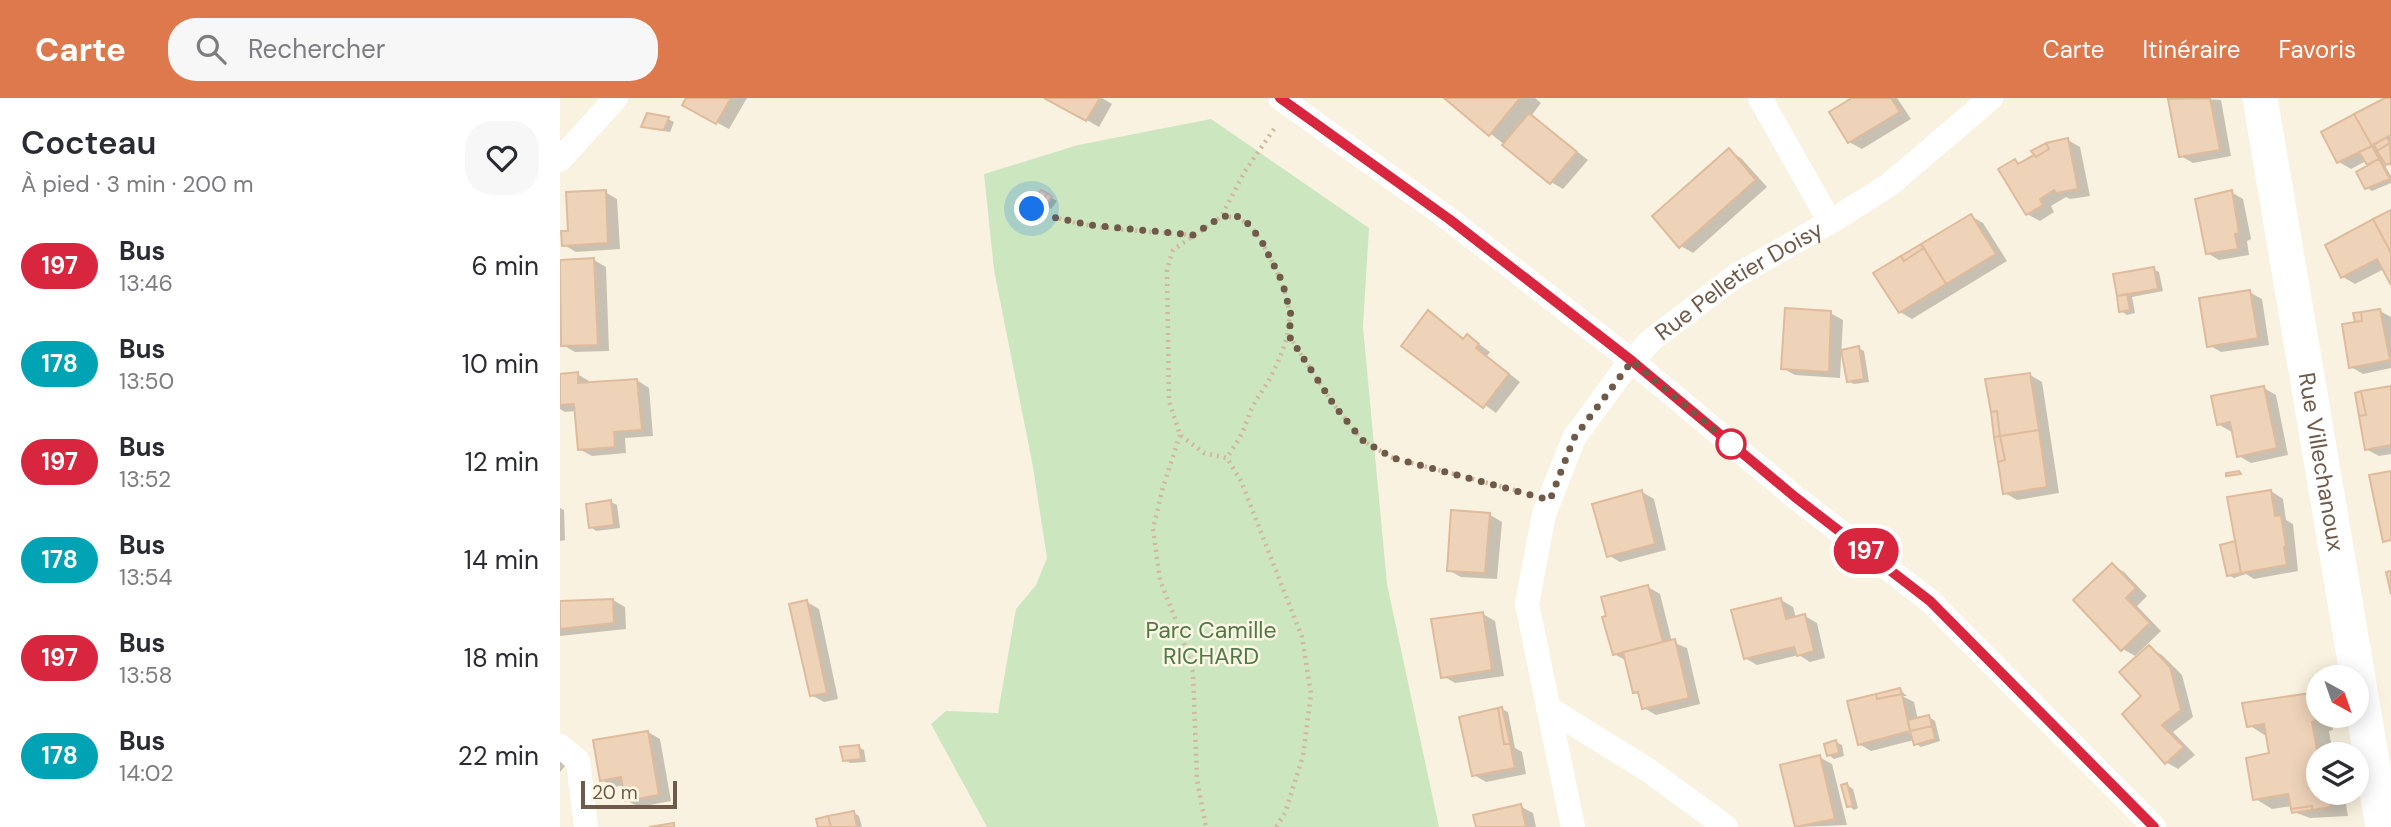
<!DOCTYPE html>
<html lang="fr">
<head>
<meta charset="utf-8">
<style>
	body { margin:0; font-family:"DM Sans",sans-serif; background:#f7f7f7; color:#2b2b33; height:100vh; display:flex; flex-direction:column; font-size:26px; white-space:nowrap }
	* { box-sizing:border-box; margin:0 }
	p { font-size:23px; color:#7c7c81 }
	.icon { flex:none; width:38px; height:38px; fill:none; stroke:currentColor; stroke-width:2; stroke-linecap:round; stroke-linejoin:round }
	.map { position:relative; flex:1; overflow:hidden }
	.drawer { display:flex; flex-direction:column; background:#fff; width:560px }
	.drawer>* { flex:none }
	.badge { padding:0 14px; border-radius:23px; font-size:24px; line-height:46px }
	.needle { width:46px; rotate:140deg }
	.buttons { position:absolute; left:1746px; top:567px; display:grid; gap:14px }
	.buttons a { display:grid; place-items:center; width:63px; height:63px; border-radius:50%; background:#fff; box-shadow:0 4px 18px #0003; font-size:35px }
	.scale { position:absolute; left:21px; bottom:18px; width:96px; box-sizing:border-box; padding-left:7px; border:4px solid #6f5a49; border-top:0; font-size:19px; line-height:24px; white-space:nowrap; color:#6f5a49; -webkit-text-stroke:5px #fef6e5; paint-order:stroke }
	.you { position:absolute; width:35px; height:35px; margin:-18px; border:5px solid #fff; border-radius:50%; background:#1a73e8; box-shadow:0 0 0 10px #1a73e833 }
	.map>.badge { position:absolute; translate:-50% -50%; box-shadow:0 0 0 4px #fff }
	.round { display:grid; place-items:center; flex:none; width:74px; height:74px; border-radius:28px; background:#f7f7f7 }
	.head { display:flex; align-items:center; justify-content:space-between; height:119px; padding:0 21px }
	h1 { font-size:33px; font-weight:600; line-height:52px }
	ul { padding:0; list-style:none }
	li { display:flex; align-items:center; gap:21px; height:98px; padding:0 21px }
	li div { flex:1 }
	li b { display:block; font-size:26px }
	li em { font-style:normal }
	li .badge { min-width:77px; font-weight:700; text-align:center }
	header { display:flex; align-items:center; gap:42px; box-sizing:border-box; height:98px; padding:0 35px; background:#dd794c; color:#fff }
	header strong { font-size:33px }
	nav { display:flex; gap:38px; margin-inline-start:auto; font-size:24px }
	.search { width:490px; height:63px; background:#f7f7f7; display:flex; align-items:center; gap:18px; box-sizing:border-box; padding:0 24px; border-radius:28px; color:#7c7c81; font-size:26px }
	main { display:flex; flex:1; min-height:0 }
	.map>svg:first-child { display:block }
	.green { fill:#cce6c0 }
	.shadow { fill:#0003; fill-rule:evenodd }
	.building { fill:#eed3b9; stroke:#dfbb9b; stroke-width:2 }
	.lines { fill:none; stroke-linecap:round; stroke-linejoin:round }
	.path { stroke:#d2b69d; stroke-width:4.5; stroke-dasharray:2 5; stroke-linecap:butt }
	.street { stroke:#fff; stroke-width:24 }
	.secondary { stroke:#fff; stroke-width:35 }
	.line-casing { stroke:#fff; stroke-width:16 }
	.line { stroke:#d7263d; stroke-width:10 }
	.walk { stroke:#6f5a49; stroke-width:7; stroke-dasharray:0 12.6 }
	.stop-dot { fill:#fff; stroke:#d7263d; stroke-width:3.5 }
	.labels { text-anchor:middle; stroke-width:5; stroke-linejoin:round; paint-order:stroke }
	.street-label { font-size:23px; fill:#6f5a49; stroke:#fef6e5 }
	.park-label { font-size:23px; fill:#507a45; stroke:#fef6e5 }
</style>
</head>
<body>
<header>
<strong>Carte</strong>
<div class="search"><svg class="icon" aria-label="search" viewBox="0 0 24 24"><circle cx="10" cy="10" r="6"/><path d="M15 15l6 6"/></svg>Rechercher</div>
<nav><a>Carte</a><a>Itinéraire</a><a>Favoris</a></nav>
</header>
<main>
<section class="drawer">
<div class="head"><div><h1>Cocteau</h1><p>À pied · 3 min · 200 m</p></div><a class="round"><svg class="icon" aria-label="heart" viewBox="0 0 24 24"><path d="M12 20l-8-8c-3-5 5-10 8-4 3-6 11-1 8 4z"/></svg></a></div>
<ul>
<li><span class="badge" style="background:#d7263d;color:#fff">197</span><div><b>Bus</b><p>13:46</p></div><em>6 min</em></li>
<li><span class="badge" style="background:#00a3b4;color:#fff">178</span><div><b>Bus</b><p>13:50</p></div><em>10 min</em></li>
<li><span class="badge" style="background:#d7263d;color:#fff">197</span><div><b>Bus</b><p>13:52</p></div><em>12 min</em></li>
<li><span class="badge" style="background:#00a3b4;color:#fff">178</span><div><b>Bus</b><p>13:54</p></div><em>14 min</em></li>
<li><span class="badge" style="background:#d7263d;color:#fff">197</span><div><b>Bus</b><p>13:58</p></div><em>18 min</em></li>
<li><span class="badge" style="background:#00a3b4;color:#fff">178</span><div><b>Bus</b><p>14:02</p></div><em>22 min</em></li>
</ul>
</section>
<div class="map">
<svg width="1831" height="729" viewBox="0 0 1831 729">
	<rect width="100%" height="100%" fill="#faf2e0"/>
	<path class="green" d="M651 21 809 130 803 229 827 486 879 729H427L371 626 386 613 438 615 456 511 476 487 487 460 473 369 434 172 424 76 518 47Z"/>
	<path class="shadow" d="M128 0H187L169 31 124 7Z
		M488 0H542L552 6 539 29Z
		M886 0H975L981 5 971 18 1028 62 1003 91 991 84Z
		M1295 0H1337L1351 21 1302 51 1289 44Z
		M1620 0 1661 2 1671 58 1633 65 1621 58 1610 2Z
		M1829 0H1831V68L1823 64 1831 78V85L1812 93 1806 89 1809 68 1806 63 1791 71 1779 64Z
		M108 21 114 24 110 34 89 31 84 28Z
		M1508 42 1520 49 1530 98 1510 101 1506 99 1491 108 1494 114 1480 123 1467 116 1455 63 1461 66 1481 63Z
		M1169 53 1181 60 1207 89 1133 155 1121 148Z
		M45 94 57 101 60 151 16 154 4 147 10 134Z
		M482 94 497 103 491 111 477 102Z
		M1671 94 1683 101 1691 141 1687 143 1689 157 1659 162 1647 155Z
		M1831 115V184L1824 171 1795 186 1783 179Z
		M1411 118 1423 125 1447 163 1352 221 1340 214Z
		M34 162 46 169 49 253 15 254 3 247 0 228V164Z
		M1593 171 1599 174 1603 193 1572 199 1575 215 1567 217 1561 213 1555 177Z
		M1689 194 1702 201 1709 247 1661 254 1649 247Z
		M1820 213 1831 219V270L1803 276 1791 269 1797 225 1795 217Z
		M868 214 905 241 907 239 919 246 930 254 927 258 960 284 936 315 843 247Z
		M1270 215 1283 222 1280 280 1235 277 1222 270Z
		M1298 250 1304 253 1309 284 1294 286 1288 283Z
		M17 276 29 283 30 286 77 282 89 290 93 338 65 340 66 355 32 358 19 351 16 313 5 314 0 311V277Z
		M1470 277 1482 284 1499 395 1457 402 1445 395Z
		M1704 290 1716 297 1728 357 1691 365 1679 358 1674 332 1670 333 1658 326Z
		M1831 290V356L1819 358 1806 351Z
		M1711 393 1723 401 1726 422 1733 426 1738 473 1694 481 1686 476 1674 480 1668 477 1663 448 1677 445Z
		M1082 394 1094 401 1106 452 1060 464 1048 457Z
		M51 404 57 407 60 430 36 433 31 429Z
		M0 410 4 412 5 442 0 443Z
		M930 417 942 424 937 481 901 479 888 472Z
		M1552 467 1564 474 1587 498 1577 508 1601 533 1575 558 1563 551Z
		M1088 489 1100 496 1112 544 1127 550 1140 606 1096 617 1084 610 1081 598 1074 594 1067 563 1054 556 1048 519Z
		M53 502 65 509 66 531 0 538V505Z
		M1221 502 1233 509 1236 520 1245 518 1257 525 1265 560 1250 564 1239 557 1197 567 1185 560Z
		M247 504 259 511 278 601 264 604 251 597Z
		M923 516 935 523 944 578 895 585 883 578Z
		M1590 550 1602 557 1622 577 1633 619 1613 634 1635 657 1618 671 1606 664 1583 598Z
		M1340 592 1347 598H1342L1354 604 1358 622 1369 619 1375 623 1380 643 1361 649 1355 645 1354 642 1311 653 1299 646ZM1344 628 1352 632V637L1342 630Z
		M1750 597 1759 602V618H1770L1773 632 1769 633 1773 656H1759V695H1784L1788 718 1750 720 1734 714 1732 708 1712 711 1694 700 1711 657 1706 638 1689 627Z
		M942 611 948 614 955 650 962 654 966 676 926 684 914 677Z
		M88 634 100 641 111 703 79 709 66 702 64 687 54 689 42 682Z
		M1276 644 1282 647 1284 658 1274 661 1269 657Z
		M298 649 304 652 306 664 290 665 285 662Z
		M1259 659 1272 666 1287 727 1236 729 1222 669Z
		M0 663 5 668 0 674Z
		M1287 687 1293 691 1298 710 1294 712 1289 708Z
		M960 708 973 715 976 729H918Z
		M294 715 299 718 302 729H260Z"/>
	<path class="building" d="M126 0H171L156 26 122 7Z
		M484 0H540L526 23Z
		M884 0H960L929 38Z
		M1292 0H1331L1340 14 1288 45 1269 14Z
		M1650 0 1660 52 1619 59 1608 1Z
		M1825 0H1831V37L1812 48 1794 16Z
		M87 15 109 19 104 32 81 29Z
		M969 15 1017 54 990 86 942 47Z
		M1794 16 1812 48 1777 65 1761 34Z
		M1827 39 1830 45 1817 53 1814 46Z
		M1508 40 1518 91 1496 95 1494 92 1480 101 1483 107 1466 117 1438 71 1455 61 1458 66 1474 57 1476 59 1489 51 1486 45Z
		M1486 45 1489 51 1476 59 1471 53Z
		M1830 45 1831 65 1826 67 1817 53Z
		M1812 48 1819 61 1807 67 1799 54Z
		M1169 50 1196 82 1119 150 1092 118Z
		M1819 61 1830 81 1805 91 1796 74Z
		M46 92 48 145 2 148 1 133H8L6 94Z
		M481 92 487 95 480 107 474 103Z
		M1672 92 1679 135 1675 136 1678 151 1646 156 1635 101Z
		M487 95 492 98 485 109 480 107Z
		M1831 112V155L1813 121Z
		M1411 116 1436 156 1386 186 1361 146Z
		M1813 121 1831 155V187L1817 161 1781 180 1765 147Z
		M1361 146 1364 150 1344 163 1341 158Z
		M1364 150 1386 186 1339 215 1313 175 1341 158 1344 163Z
		M34 160 38 247 1 248 0 162Z
		M1594 169 1598 191 1557 198 1553 176Z
		M1690 192 1698 240 1647 249 1639 200Z
		M1567 196 1570 212 1559 214 1557 198Z
		M1225 210 1271 213 1269 274 1221 271Z
		M1820 211 1830 262 1789 270 1782 226 1802 223 1801 214Z
		M868 212 903 241 907 236 919 246 916 250 949 276 923 310 841 248Z
		M1801 214 1802 223 1795 224 1793 215Z
		M1299 248 1304 281 1287 284 1281 252Z
		M18 274V285L77 281 82 332 54 334 55 349 18 352 14 306 0 307V276Z
		M1470 275 1479 332 1440 338 1437 313 1431 314 1425 281Z
		M1704 288 1717 350 1677 359 1670 324 1657 327 1651 298Z
		M1831 288V347L1805 352 1799 318 1806 317 1801 293Z
		M1801 293 1806 317 1799 318 1795 295Z
		M1437 313 1440 338 1434 339 1431 314Z
		M1479 332 1487 389 1443 396 1438 364 1445 362 1440 338Z
		M1440 338 1445 362 1438 364 1434 339Z
		M1679 373 1681 376 1666 378V375Z
		M1831 373V442L1823 444 1809 377Z
		M1082 392 1095 446 1047 459 1032 406Z
		M1711 392 1715 418 1721 417 1726 448 1724 449 1727 467 1681 475 1667 399Z
		M51 402 54 427 29 430 26 406Z
		M891 412 930 415 925 475 887 473Z
		M1675 443 1681 475 1667 478 1660 447Z
		M1552 465 1576 490 1566 500 1590 525 1561 553 1513 502Z
		M1831 473V496L1826 474Z
		M1088 487 1103 544 1053 557 1042 519 1046 518 1041 499Z
		M1221 500 1226 521 1245 516 1254 553 1237 558 1234 549 1184 561 1171 512Z
		M53 501 54 525 0 531V503Z
		M247 502 267 595 250 598 229 506Z
		M923 514 932 572 881 580 871 521Z
		M1115 541 1129 600 1082 611 1078 594 1073 595 1063 554Z
		M1589 547 1610 569 1621 612 1602 627 1624 649 1605 666 1562 616 1581 598 1559 574Z
		M1340 590 1342 596 1317 601 1316 596Z
		M1751 595 1756 623 1752 624 1759 663V695H1768L1771 709 1752 712V708L1731 711 1728 696 1693 702 1686 660 1709 655 1704 626 1687 629 1682 605Z
		M1316 596 1317 601 1342 596 1350 633 1298 647 1287 603Z
		M942 609 950 645 944 646 938 610Z
		M938 610 944 646 950 645 955 670 912 678 899 619Z
		M1369 617 1372 628 1350 633 1348 622Z
		M1372 628 1375 641 1354 647 1350 633Z
		M88 633 99 697 65 703 61 679 40 683 33 642Z
		M1276 642 1279 655 1267 658 1264 646Z
		M299 647 301 661 283 663 280 649Z
		M1260 657 1275 721 1235 729 1220 667Z
		M1287 685 1293 708 1287 709 1281 687Z
		M961 706 966 729H916L913 717Z
		M1752 708V712L1732 715 1731 711Z
		M294 713 297 729H271L268 718Z
		M268 718 271 729H258L256 721Z
		M114 725V729H89Z"/>
	<g class="lines">
		<path class="path" d="M714 31 685 73 661 119 613 152 607 172 609 303 620 337 644 355 667 360 681 383 742 539 751 596 743 658 725 715 716 729
			M473 111C521 133 579 132 632 137
			M662 119C684 117 695 131 705 150 733 204 739 225 710 280 705 290 698 298 693 308 688 317 686 328 681 337 677 345 671 353 667 360
			M729 238 774 307 802 342 833 360 962 394
			M620 337 603 389 593 431 600 482 620 533 633 574 637 682 646 729"/>
		<g class="street">
			<path d="M720 0 889 121 1072 263 1235 399 1370 503 1594 729"/>
			<path d="M0 62 56 0"/>
			<path d="M1270 124 1329 87 1431 0"/>
			<path d="M988 610 1088 672 1166 729"/>
			<path d="M0 648 18 663 26 729"/>
			<path id="s1" d="M1013 729 967 506 984 416 1014 340 1060 277 1090 243 1177 177 1270 124 1200 0"/>
		</g>
		<path class="secondary" id="s2" d="M1700 0 1823 729"/>
	</g>
	<g class="lines">
		<g class="line-casing">
			<path id="line" d="M720 0 889 121 1072 263 1235 399 1370 503 1594 729"/>
		</g>
		<use href="#line" class="line"/>
		<path class="walk" d="M472 111 488 118 529 127 633 137 661 119 674 117 685 122 701 142 722 183 731 217 729 238 774 307 802 342 833 360 990 402 1014 340 1072 263 1171 346"/>
	</g>
	<circle class="stop-dot" cx="1171" cy="346" r="14"/>
	<g class="labels">
		<g class="street-label">
			<text dy="8" stroke="none"><textPath href="#s1" startOffset="632">Rue Pelletier Doisy</textPath></text>
			<text dy="8" stroke="none"><textPath href="#s2" startOffset="369">Rue Villechanoux</textPath></text>
		</g>
		<g class="park-label">
			<text x="651" y="540">Parc Camille<tspan x="651" dy="26">RICHARD</tspan></text>
		</g>
	</g>
</svg>
<div class="buttons">
<a><svg class="needle" viewBox="-14 -14 28 28"><path d="M0-13l5 13h-10z" fill="#e53935"/><path d="M0 13l5-13h-10z" fill="#7c7c81"/></svg></a>
<a><svg class="icon" aria-label="layers" viewBox="0 0 24 24"><path d="M12 4l9 5-9 5-9-5zM3 14l9 5 9-5"/></svg></a>
</div>
<div class="scale">20 m</div>
<div class="you" style="left:472px;top:111px"></div>
<b class="badge" style="left:1306px;top:453px;background:#d7263d;color:#fff">197</b>
</div>
</main>
</body>
</html>
